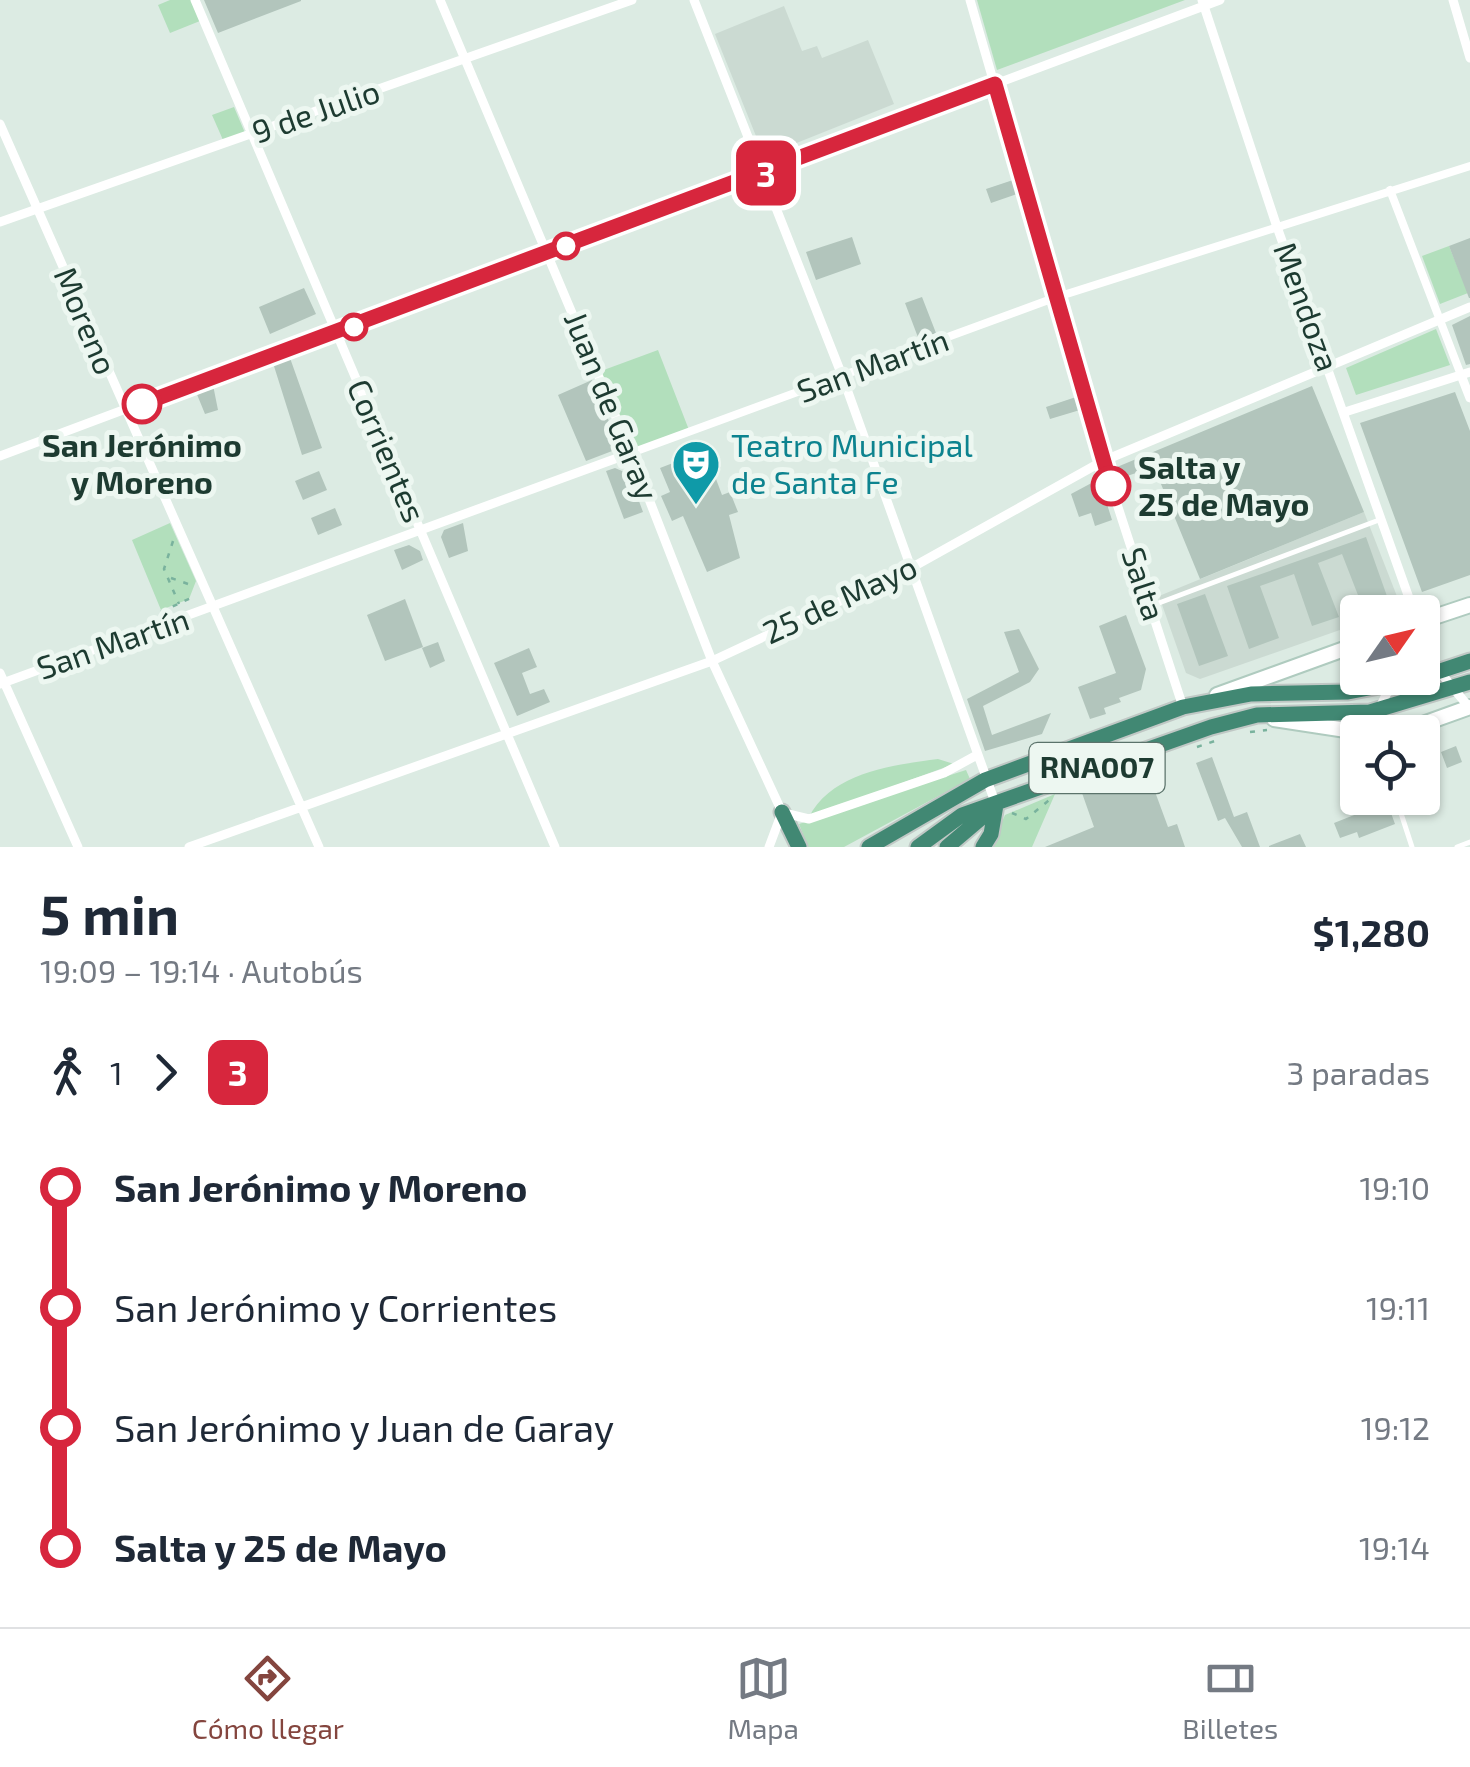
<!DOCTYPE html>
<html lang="es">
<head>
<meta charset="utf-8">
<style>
	body { margin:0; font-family:"Exo 2",sans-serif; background:#f2f2f3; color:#1f2937; height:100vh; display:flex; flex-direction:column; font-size:38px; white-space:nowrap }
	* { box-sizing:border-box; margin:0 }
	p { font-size:32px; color:#747a83 }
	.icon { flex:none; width:55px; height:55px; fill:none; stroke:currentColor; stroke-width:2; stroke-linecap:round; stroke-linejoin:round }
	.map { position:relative; height:847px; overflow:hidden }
	.drawer { display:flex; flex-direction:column; background:#fff; flex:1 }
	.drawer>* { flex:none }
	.badge { padding:0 20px; border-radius:15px; font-size:35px; line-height:65px }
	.needle { width:65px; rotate:56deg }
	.controls { position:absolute; left:1340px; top:595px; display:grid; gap:20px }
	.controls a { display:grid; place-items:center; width:100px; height:100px; border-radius:10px; background:#fff; box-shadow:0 2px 8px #0004; font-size:50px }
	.map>.badge { position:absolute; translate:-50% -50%; box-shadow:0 0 0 5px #fff }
	.legs { display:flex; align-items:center; gap:15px; height:110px; padding:0 40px; font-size:32px }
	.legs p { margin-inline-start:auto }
	.headline { display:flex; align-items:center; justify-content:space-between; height:170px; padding:0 40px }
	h1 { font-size:55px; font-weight:700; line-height:75px }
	ul { padding:0 40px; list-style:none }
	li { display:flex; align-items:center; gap:35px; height:120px; font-size:38px }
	li i { display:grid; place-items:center; width:15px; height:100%; margin:0 12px; background:currentColor }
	li i::after { content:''; width:25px; height:25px; margin:-12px; border:8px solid; border-radius:50%; background:#fff }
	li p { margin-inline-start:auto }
	li:first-child i { background:linear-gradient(#0000 50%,currentColor 0) }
	li:last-child i { background:linear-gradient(currentColor 50%,#0000 0) }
	.menu { display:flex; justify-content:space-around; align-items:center; height:140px; border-top:2px solid #e0e1e3; background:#fff; font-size:28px; color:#747a83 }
	.menu a { display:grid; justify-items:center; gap:5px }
	.menu .active { color:#84453e }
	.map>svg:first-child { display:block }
	.built { fill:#cbdad2 }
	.green { fill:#b2dfbc }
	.building { fill:#b2c5bc }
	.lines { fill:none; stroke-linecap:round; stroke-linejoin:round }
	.secondary-casing { stroke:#afcbbf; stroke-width:18 }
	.trunk-casing { stroke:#c0c8c5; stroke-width:19 }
	.path { stroke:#79b29d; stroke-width:2.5; stroke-dasharray:5 8; stroke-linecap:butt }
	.service { stroke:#fff; stroke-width:5 }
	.pedestrian { stroke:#fff; stroke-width:8 }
	.minor { stroke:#fff; stroke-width:9 }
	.secondary { stroke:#fff; stroke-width:14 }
	.trunk { stroke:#418873; stroke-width:15 }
	.line-1-casing { stroke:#fff; stroke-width:22 }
	.line-1 { stroke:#d7263d; stroke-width:15 }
	.stop-1-dot { fill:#fff; stroke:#d7263d; stroke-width:5 }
	.labels { text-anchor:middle; stroke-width:10; stroke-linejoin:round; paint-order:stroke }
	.shield { fill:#edf7f1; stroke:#5b736b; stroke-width:2.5 }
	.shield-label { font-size:30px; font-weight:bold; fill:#1d3b31 }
	.street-label { font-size:32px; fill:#1d3b31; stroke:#edf7f1 }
	.stop-label { font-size:32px; font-weight:bold; fill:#1d3b31; stroke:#edf7f1 }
	.culture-label { font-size:32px; fill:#0d838f; stroke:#edf7f1; text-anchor:start }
</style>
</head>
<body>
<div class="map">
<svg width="1470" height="847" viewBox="0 0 1470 847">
	<rect width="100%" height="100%" fill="#dcebe3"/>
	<path class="built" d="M784 6 802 51 817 46 822 58 868 40 894 104 764 156 715 34Z
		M1364 512 1400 604 1391 612H1358L1357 624 1200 679 1186 673 1159 596Z"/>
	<path class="green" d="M170 0H191L200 21 170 33 158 5Z
		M977 0H1185L997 70Z
		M234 107 245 133 223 140 212 115Z
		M1449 246 1468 293 1440 304 1422 256Z
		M1436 329 1450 365 1356 395 1346 368Z
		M658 350 689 430 633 450 601 371Z
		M170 523 196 581 189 599 161 610 132 540Z
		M938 759 954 764 809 817C832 772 894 765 938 759Z
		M966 770 970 779 844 847H808L799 824Z
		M1055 794 1032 847H991L1005 815Z"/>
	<path class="building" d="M204 0H301V1L218 33Z
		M1013 180 1017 194 991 203 986 189Z
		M852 237 861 264 816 280 806 252Z
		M1470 238V298H1469L1449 246Z
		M304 288 316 314 270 334 259 307Z
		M922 297 936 333 919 340 905 303Z
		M1470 316V364L1466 365 1452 325Z
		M290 358 322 448 302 455 273 363Z
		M592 380 620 448 586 461 558 395Z
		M213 385 218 410 205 414 196 392Z
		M1312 386 1364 512 1200 579 1154 467 1121 478 1117 467Z
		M1455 392 1470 431V575L1422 592 1360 423Z
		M1076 397 1080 410 1050 419 1046 407Z
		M704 451 706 455 715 452 721 468 713 471 722 495 730 492 738 512 729 515 740 558 707 572 683 516 672 521 661 496 670 492 660 468Z
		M615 468 629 474 643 512 624 519 606 471Z
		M319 471 327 490 303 500 295 481Z
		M1099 479 1112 520 1095 526 1091 513 1079 517 1071 494Z
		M335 508 342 525 318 535 311 518Z
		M463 523 468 551 449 558 441 537 444 530Z
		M1366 537 1388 599 1363 608 1342 554 1318 563 1339 617 1312 626 1294 574 1260 586 1279 638 1249 649 1227 586Z
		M409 545 420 551 423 560 402 570 394 550Z
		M1205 594 1228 656 1199 666 1177 604Z
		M405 599 423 647 385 661 367 615Z
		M1126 615 1146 669 1141 690 1119 698 1121 702 1104 708 1106 714 1090 719 1078 687 1116 673 1099 626Z
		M1019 629 1039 669 1030 682 983 706 992 735 1051 713 1042 734 985 751 967 699 1019 672 1004 632Z
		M438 642 445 661 430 668 422 648Z
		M529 648 537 667 522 673 530 694 544 689 550 702 517 716 494 663Z
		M1456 746 1462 762 1447 768 1441 752Z
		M1212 757 1234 817 1247 812 1260 847H1242L1225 818 1218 821 1196 763Z
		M1147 770 1168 827 1177 824 1185 847H1045L1094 827 1082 793Z
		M1387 802 1395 824 1359 838 1357 832 1340 838 1334 823Z
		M1300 834 1306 847H1269V846Z"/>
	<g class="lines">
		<g class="secondary-casing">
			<path id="secondary" d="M1422 621 1470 605
				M1217 695 1358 644
				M1274 719 1359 732
				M1381 732 1420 725 1470 707"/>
		</g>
		<g class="trunk-casing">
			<path id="trunk" d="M1422 677 1470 661
				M782 812 799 847
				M869 847 985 780 1183 707 1251 694 1348 692 1421 678
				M918 847 962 815 1211 727 1257 715 1370 712 1470 682
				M947 847 993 808
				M983 847 991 834 996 805"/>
		</g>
		<path class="path" d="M173 541 164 569 179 604
			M171 578 191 585
			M161 612 195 596
			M1250 732 1267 730
			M1197 747 1218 740
			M1012 813 1026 819 1053 797"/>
		<path class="service" d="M1151 606 1379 520
			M1396 798 1412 847
			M1457 847 1470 842"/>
		<path class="pedestrian" d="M1390 190 1461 375
			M631 453 1054 298 1470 166"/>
		<path class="minor" d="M195 0 555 847
			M440 0 631 453 712 661 782 812
			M694 0 843 378 996 805
			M970 0 1103 461 1183 707
			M1202 0 1276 224 1414 612
			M1453 0 1470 58
			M0 124 319 847
			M0 222 632 0
			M1461 375 1470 398
			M1345 412 1470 372
			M0 456 1220 0
			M1422 636 1439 671 1469 707
			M0 673 78 847
			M0 684 631 453
			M1375 732 1379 709 1392 683
			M784 813 809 819 944 773 977 755
			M189 847 712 661 911 568 1103 461 1470 307
			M769 847 781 815"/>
		<use href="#secondary" class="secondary"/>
		<use href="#trunk" class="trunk"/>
	</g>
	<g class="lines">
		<g class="line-1-casing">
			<path id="line-1" d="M142 404 995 84 1111 486"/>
		</g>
		<use href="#line-1" class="line-1"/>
	</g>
	<defs>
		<g id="theatre-pin" transform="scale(2.5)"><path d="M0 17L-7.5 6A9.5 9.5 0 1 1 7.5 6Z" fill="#0f9aa8" stroke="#edf7f1"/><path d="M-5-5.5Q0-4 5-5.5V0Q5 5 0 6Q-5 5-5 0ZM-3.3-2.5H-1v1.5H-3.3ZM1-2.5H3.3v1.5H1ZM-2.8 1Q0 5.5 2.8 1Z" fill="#fff"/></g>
	</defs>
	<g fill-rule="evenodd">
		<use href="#theatre-pin" x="696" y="464"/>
	</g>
	<g class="stop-1-dot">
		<circle cx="566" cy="246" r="12"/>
		<circle cx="354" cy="327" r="12"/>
		<circle cx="142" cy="404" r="18"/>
		<circle cx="1111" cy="486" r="18"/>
	</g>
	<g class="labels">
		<rect class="shield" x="1029.5" y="743" width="135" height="50" rx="8"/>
		<g class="shield-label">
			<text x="1097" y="778">RNA007</text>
		</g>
		<g class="street-label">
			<text transform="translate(316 112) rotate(-19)" y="11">9 de Julio</text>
			<text transform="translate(1306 307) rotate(70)" y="11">Mendoza</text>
			<text transform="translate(85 321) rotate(67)" y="11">Moreno</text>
			<text transform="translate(873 366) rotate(-20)" y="11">San Martín</text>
			<text transform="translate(611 406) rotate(68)" y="11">Juan de Garay</text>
			<text transform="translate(386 451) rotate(67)" y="11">Corrientes</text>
			<text transform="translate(1143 584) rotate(72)" y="11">Salta</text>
			<text transform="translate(840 600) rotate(-25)" y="11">25 de Mayo</text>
			<text transform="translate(113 644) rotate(-19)" y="11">San Martín</text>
		</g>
		<g class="stop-label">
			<text x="142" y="457">San Jerónimo<tspan x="142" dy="37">y Moreno</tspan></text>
			<text x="1138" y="479" text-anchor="start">Salta y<tspan x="1138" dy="37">25 de Mayo</tspan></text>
		</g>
		<g class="culture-label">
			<text x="731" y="457">Teatro Municipal<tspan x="731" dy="37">de Santa Fe</tspan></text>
		</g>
	</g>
</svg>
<div class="controls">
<a><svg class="needle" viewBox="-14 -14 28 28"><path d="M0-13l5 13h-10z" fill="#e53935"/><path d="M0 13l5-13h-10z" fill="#747a83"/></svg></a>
<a><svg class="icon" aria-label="locate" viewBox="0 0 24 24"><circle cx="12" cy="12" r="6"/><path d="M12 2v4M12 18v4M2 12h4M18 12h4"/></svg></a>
</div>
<b class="badge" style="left:766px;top:173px;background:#d7263d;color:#fff">3</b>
</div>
<section class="drawer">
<div class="headline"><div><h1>5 min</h1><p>19:09 – 19:14 · Autobús</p></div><b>$1,280</b></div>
<div class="legs"><svg class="icon" aria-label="walk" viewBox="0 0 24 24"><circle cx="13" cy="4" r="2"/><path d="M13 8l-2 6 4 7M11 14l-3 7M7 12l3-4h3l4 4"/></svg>1<svg class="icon" aria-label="forward" viewBox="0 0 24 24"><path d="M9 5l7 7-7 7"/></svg><b class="badge" style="background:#d7263d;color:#fff">3</b><p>3 paradas</p></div>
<ul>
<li><i style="color:#d7263d"></i><b>San Jerónimo y Moreno</b><p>19:10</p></li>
<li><i style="color:#d7263d"></i><span>San Jerónimo y Corrientes</span><p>19:11</p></li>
<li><i style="color:#d7263d"></i><span>San Jerónimo y Juan de Garay</span><p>19:12</p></li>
<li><i style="color:#d7263d"></i><b>Salta y 25 de Mayo</b><p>19:14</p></li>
</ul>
</section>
<nav class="menu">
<a class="active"><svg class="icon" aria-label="directions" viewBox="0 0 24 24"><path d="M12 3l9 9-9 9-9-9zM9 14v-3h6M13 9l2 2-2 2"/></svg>Cómo llegar</a>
<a><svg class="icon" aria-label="map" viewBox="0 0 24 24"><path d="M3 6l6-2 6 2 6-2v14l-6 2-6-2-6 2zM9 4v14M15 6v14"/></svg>Mapa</a>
<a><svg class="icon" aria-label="tickets" viewBox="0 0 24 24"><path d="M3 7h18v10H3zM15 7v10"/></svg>Billetes</a>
</nav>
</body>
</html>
